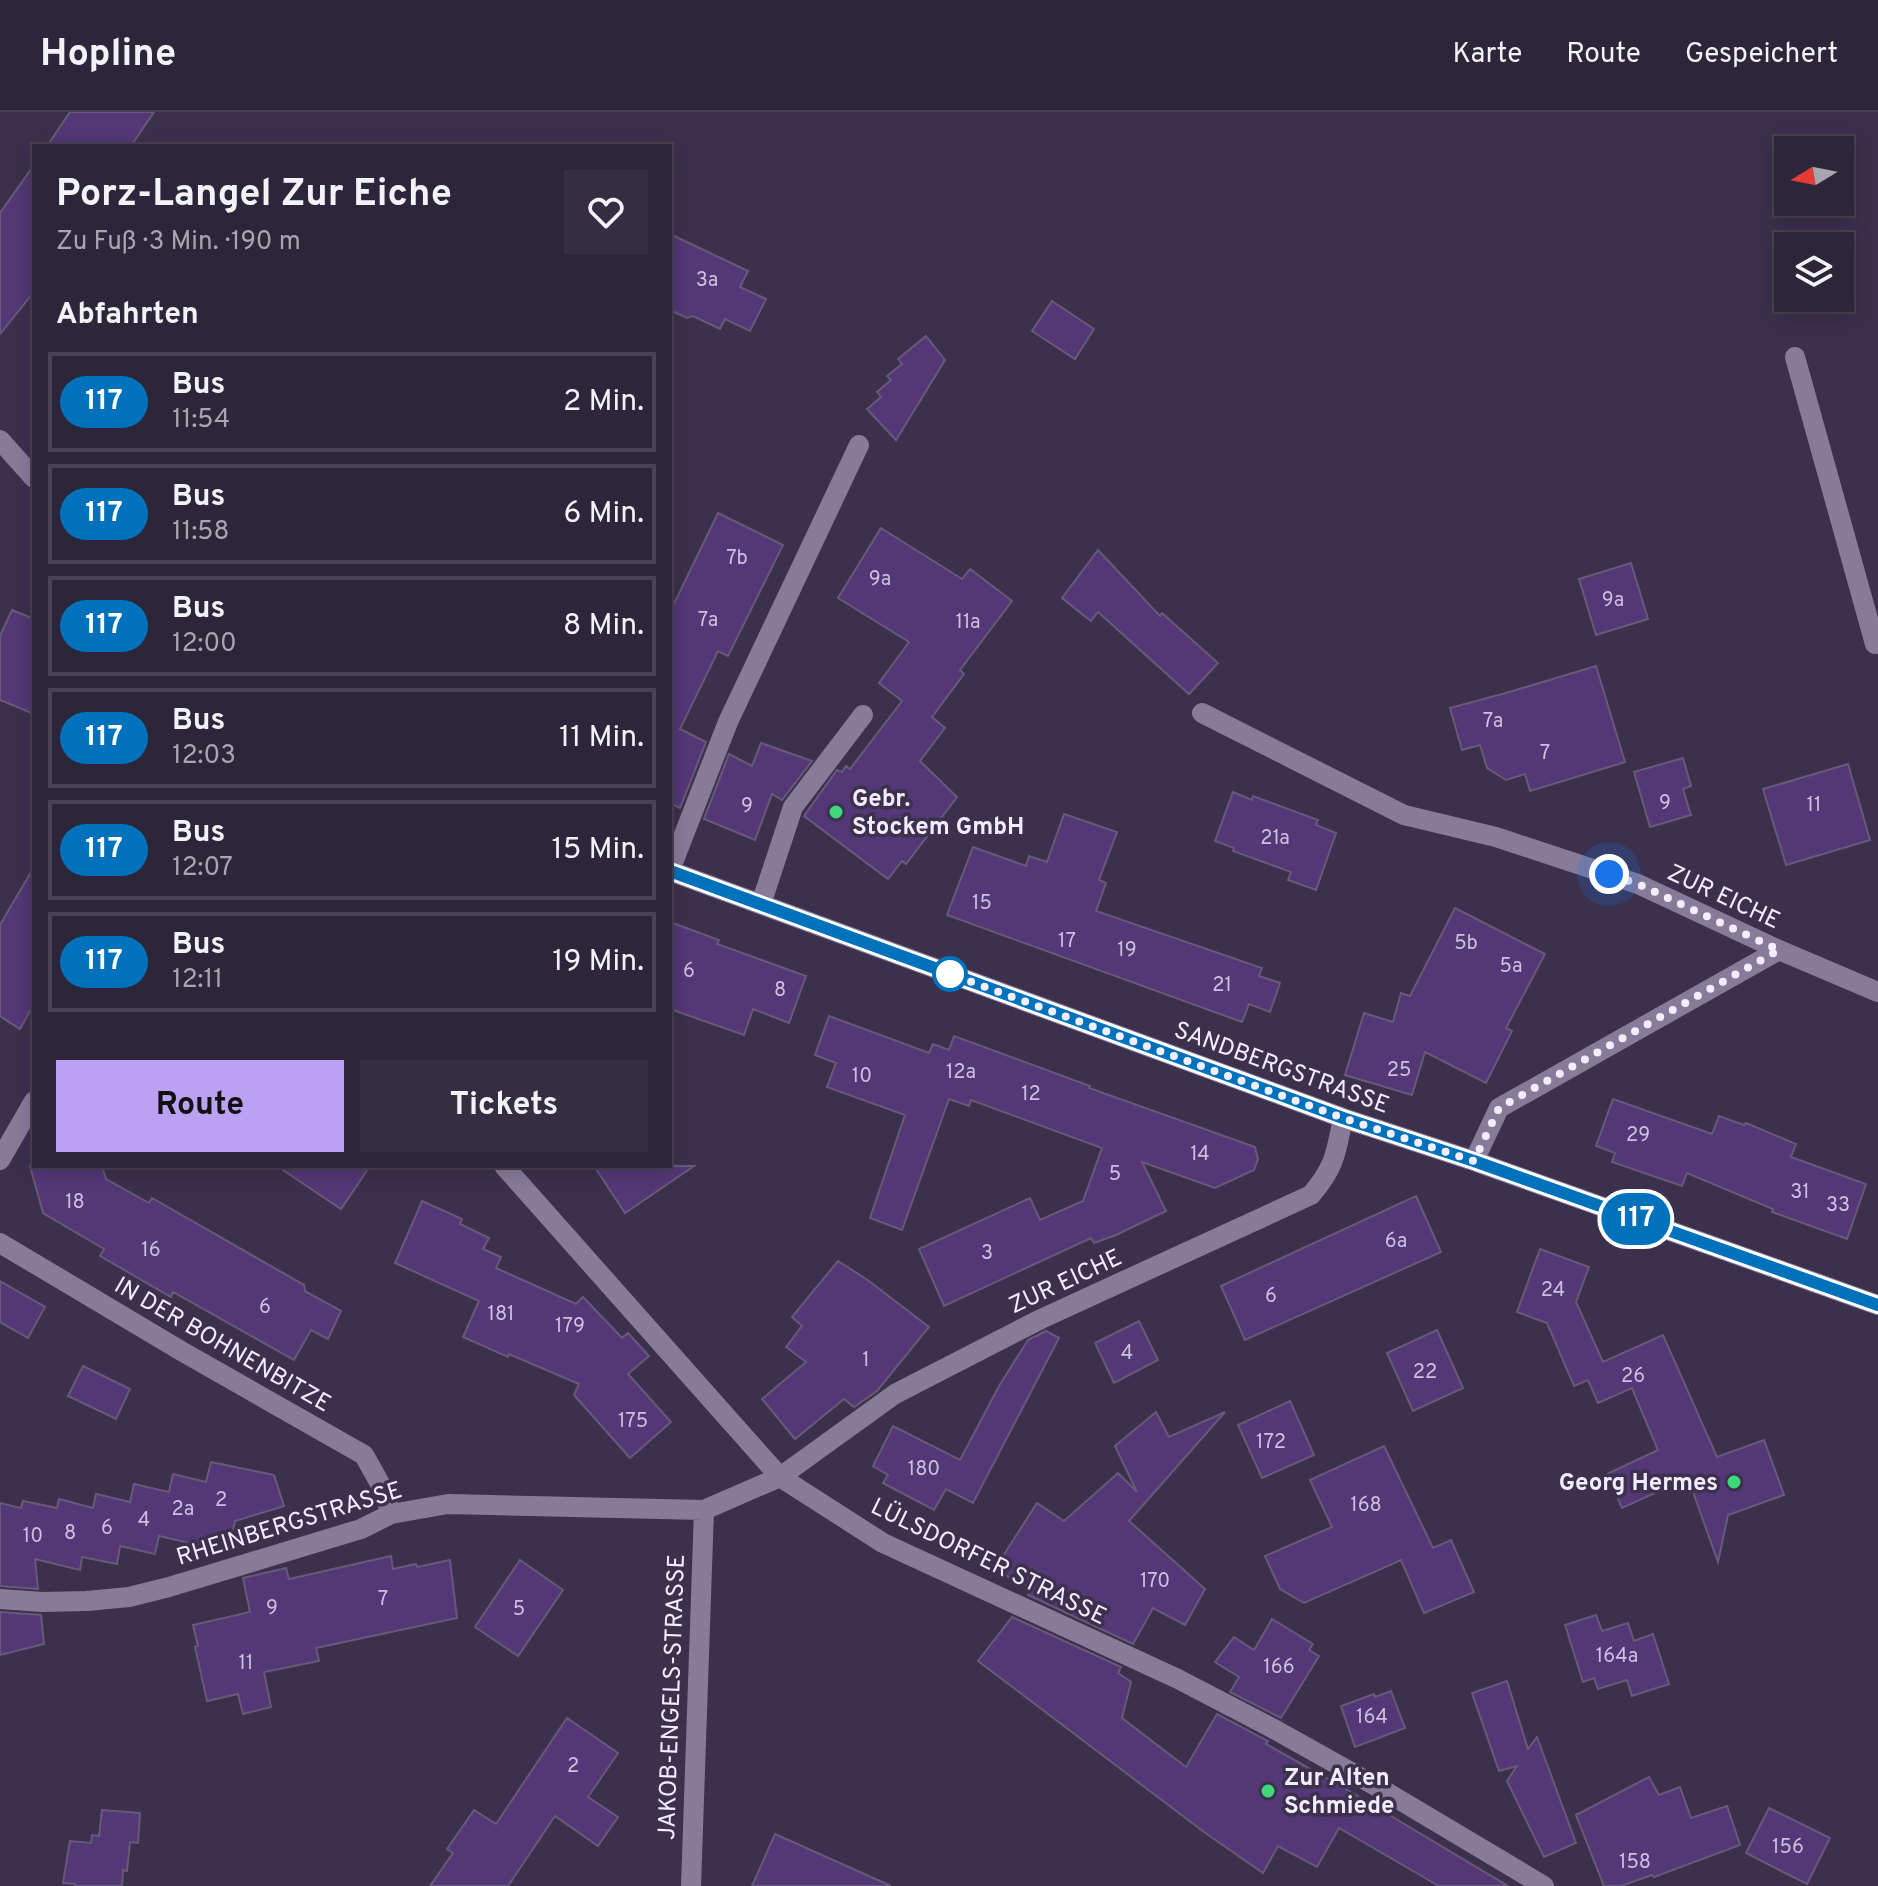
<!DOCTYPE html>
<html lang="de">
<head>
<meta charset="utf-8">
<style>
	body { margin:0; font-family:Overpass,sans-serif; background:#352d41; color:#f1f3f6; height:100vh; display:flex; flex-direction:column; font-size:30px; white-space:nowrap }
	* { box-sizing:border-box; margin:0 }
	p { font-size:26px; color:#a7a5ae }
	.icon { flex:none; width:44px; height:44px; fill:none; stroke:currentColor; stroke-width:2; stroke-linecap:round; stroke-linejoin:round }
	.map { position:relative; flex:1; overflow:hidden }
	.drawer { position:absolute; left:32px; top:32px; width:640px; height:1024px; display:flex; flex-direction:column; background:#2d2539; border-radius:0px; box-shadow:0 4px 20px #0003,0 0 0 2px #484253 }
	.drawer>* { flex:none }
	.badge { padding:0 16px; border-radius:26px; font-size:28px; line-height:52px }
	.needle { width:52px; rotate:260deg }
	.tools { position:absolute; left:1774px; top:24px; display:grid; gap:16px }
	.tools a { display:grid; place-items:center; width:80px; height:80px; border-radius:0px; background:#2d2539; box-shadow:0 4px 20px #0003,0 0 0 2px #484253; font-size:40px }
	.you { position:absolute; width:40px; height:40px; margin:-20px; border:6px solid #fff; border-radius:50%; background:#1a73e8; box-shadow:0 0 0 12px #1a73e833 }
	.map>.badge { position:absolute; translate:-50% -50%; box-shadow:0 0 0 4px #fff }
	h2 { padding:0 24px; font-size:30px; line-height:72px }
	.round { display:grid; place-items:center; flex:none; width:84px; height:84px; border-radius:0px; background:#352d41 }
	.headline { display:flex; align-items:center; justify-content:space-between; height:136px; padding:0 24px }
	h1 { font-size:38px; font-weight:700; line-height:60px }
	.cta { display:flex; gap:16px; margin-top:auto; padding:16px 24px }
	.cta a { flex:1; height:92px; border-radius:0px; background:#bca0f2; color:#111; font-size:32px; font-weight:700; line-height:92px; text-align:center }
	.cta a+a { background:#352d41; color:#f1f3f6 }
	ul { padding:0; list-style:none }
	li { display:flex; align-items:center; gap:24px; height:100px; margin:0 16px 12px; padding:0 8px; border:4px solid #484253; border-radius:0px }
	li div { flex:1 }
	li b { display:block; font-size:30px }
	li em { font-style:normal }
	li .badge { min-width:88px; font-weight:700; text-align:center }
	header { display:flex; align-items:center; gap:48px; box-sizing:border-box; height:112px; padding:0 40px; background:#2d2539; border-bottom:2px solid #484253 }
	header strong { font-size:38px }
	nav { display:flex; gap:44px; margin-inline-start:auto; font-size:28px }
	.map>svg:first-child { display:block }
	.building { fill:#543777; stroke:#665a78; stroke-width:2 }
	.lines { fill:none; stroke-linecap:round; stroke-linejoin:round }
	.minor { stroke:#877b9a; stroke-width:20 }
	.line-casing { stroke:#fff; stroke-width:18 }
	.line { stroke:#0072bc; stroke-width:12 }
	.walk { stroke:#f4edff; stroke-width:8; stroke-dasharray:0 14.4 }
	.poi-dot { fill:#40d77c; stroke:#3c314c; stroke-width:3 }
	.stop-dot { fill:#fff; stroke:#0072bc; stroke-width:4 }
	.labels { text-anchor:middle; stroke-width:7; stroke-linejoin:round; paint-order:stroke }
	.number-label { font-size:20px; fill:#ccc0dd }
	.poi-label { font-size:24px; font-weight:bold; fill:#f4edff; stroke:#3c314c; text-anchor:start }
	.street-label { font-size:24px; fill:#f4edff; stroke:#3c314c }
</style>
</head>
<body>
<header>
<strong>Hopline</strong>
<nav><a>Karte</a><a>Route</a><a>Gespeichert</a></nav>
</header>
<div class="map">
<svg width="1878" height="1774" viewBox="0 0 1878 1774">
	<rect width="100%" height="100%" fill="#3c314c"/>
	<path class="building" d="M70 0H154L131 34H47Z
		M34 53V180L0 222V101Z
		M670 122 748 159 740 175 766 187 750 219 725 207 720 217 693 204 687 206 670 198Z
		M1052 189 1094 217 1075 247 1032 219Z
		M926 224 945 248 896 328 867 297 881 285 877 280 891 268 887 264 902 252 898 247Z
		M718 401 783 433 728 544 718 539 680 617 706 630 680 696 670 691V500Z
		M881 416 962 467 970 457 1012 489 960 558 964 562 932 605 945 616 920 649 957 685 906 752 902 749 888 767 804 704 837 658 842 660 846 654 850 657 902 589 879 571 909 530 838 486Z
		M1098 438 1160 504 1162 501 1218 551 1189 582 1098 500 1091 509 1062 486Z
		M1631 451 1648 507 1596 523 1579 467Z
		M12 498 34 507V602L0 588V524Z
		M1596 554 1625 650 1530 679 1525 662 1506 668 1487 656 1480 633 1462 638 1450 596 1506 581Z
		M761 631 812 649 782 688 772 682 755 728 704 707 729 642 752 654Z
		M1683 646 1691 674 1683 677 1691 703 1650 715 1634 660Z
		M1848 652 1870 728 1786 753 1763 677Z
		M1233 680 1252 688 1253 684 1318 708 1316 713 1336 721 1316 778 1288 768 1291 760 1233 739 1234 736 1215 729Z
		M1064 702 1117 720 1099 768 1106 771 1096 799 1262 856 1259 864 1280 871 1270 900 1249 892 1242 910 947 803 973 735 1026 754 1029 744 1047 750Z
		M34 755V892L20 917 0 904V813Z
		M1455 796 1545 842 1506 916 1512 919 1486 971 1425 940 1412 983 1345 963 1364 901 1393 910 1401 881 1410 884Z
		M670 810 719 828 717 832 806 864 789 911 753 897 744 923 670 897Z
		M829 904 929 941 933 932 949 938 954 924 1090 974 1089 976 1255 1035 1258 1047 1254 1058 1215 1076 1142 1050 1166 1099 1116 1123 1094 1131 1091 1126 944 1194 919 1137 1030 1086 1040 1108 1083 1089 1102 1036 971 988 969 994 949 987 902 1118 870 1106 905 1003 827 975 836 951 815 943Z
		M1613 987 1712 1022 1719 1004 1744 1013 1746 1011 1796 1032 1791 1045 1866 1072 1847 1127 1772 1100 1773 1097 1687 1061 1682 1074 1612 1050 1615 1041 1596 1034Z
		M30 1054H102L106 1067 149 1091 152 1086 304 1173 305 1179 341 1199 328 1227 311 1218 294 1248 173 1180 171 1185 100 1144 104 1137 43 1101Z
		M277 1054H370L341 1097Z
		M594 1054H694L625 1101Z
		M1416 1084 1441 1140 1245 1228 1221 1174Z
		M422 1089 462 1107 460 1112 489 1126 483 1137 501 1145 496 1156 576 1192 583 1185 622 1226 628 1221 649 1244 628 1262 671 1310 630 1346 574 1283 579 1272 509 1242 508 1245 463 1225 479 1189 395 1151Z
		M1540 1137 1589 1155 1576 1190 1603 1250 1663 1223 1717 1345 1764 1328 1784 1383 1728 1403 1718 1450 1688 1366 1622 1396 1607 1362 1658 1338 1632 1276 1598 1291 1588 1268 1574 1274 1547 1211 1517 1200Z
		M838 1149 869 1169 929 1215 877 1279 854 1295 844 1287 795 1327 762 1287 806 1250 786 1235 802 1214 792 1205Z
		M0 1169 45 1195 28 1226 0 1210Z
		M1139 1209 1158 1248 1114 1271 1095 1231Z
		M1437 1218 1463 1276 1413 1299 1387 1241Z
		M1046 1219 1059 1226 973 1391 946 1377 934 1398 883 1371 888 1363 873 1354 893 1314 960 1348 999 1274 1028 1228Z
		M83 1254 130 1277 116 1307 68 1284Z
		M1290 1289 1314 1343 1262 1366 1238 1313Z
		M1156 1300 1169 1325 1225 1300 1129 1409 1205 1477 1185 1513 1153 1496 1133 1532 1028 1483 1033 1477 994 1458 1037 1391 1064 1409 1118 1361 1137 1380 1115 1334Z
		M1384 1334 1433 1436 1451 1428 1474 1480 1424 1501 1401 1448 1304 1491 1280 1477 1265 1444 1332 1415 1310 1368Z
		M211 1350 274 1363 284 1394 235 1409 228 1440 159 1424 155 1442 120 1434 117 1452 82 1445 80 1458 35 1447 38 1477 0 1474V1391L21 1396 23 1389 57 1396 59 1387 93 1396 96 1382 130 1390 134 1372 169 1380 173 1362 206 1370Z
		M391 1444 393 1457 416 1452 417 1455 450 1448 457 1506 316 1536 319 1549 264 1560 271 1595 243 1602 238 1582 207 1589 195 1535 198 1534 193 1513 250 1500 243 1466 286 1456 289 1467Z
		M520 1448 563 1478 518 1544 475 1515Z
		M0 1500 41 1503 44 1532 0 1543Z
		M1596 1503 1602 1519 1628 1511 1634 1529 1653 1522 1669 1572 1632 1584 1627 1568 1598 1577 1594 1566 1583 1570 1565 1513Z
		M1012 1505 1121 1555 1118 1561 1131 1570 1122 1606 1186 1655 1217 1602 1268 1629 1266 1632 1346 1677 1508 1774H1439L1339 1716 1317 1755 1278 1734 1263 1761 1204 1720 978 1549Z
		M1272 1507 1313 1532 1309 1538 1319 1544 1281 1606 1230 1580 1239 1565 1215 1550 1234 1525 1254 1538Z
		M1507 1569 1528 1637 1537 1625 1576 1731 1544 1745 1507 1669 1517 1654 1499 1659 1472 1581Z
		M1391 1579 1405 1616 1355 1635 1341 1594 1374 1582 1375 1585Z
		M567 1606 618 1641 588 1685 618 1705 598 1734 555 1704 508 1774H430L453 1741 447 1737 474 1698 496 1712Z
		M1649 1665 1659 1683 1680 1675 1691 1706 1727 1694 1740 1733 1654 1765 1652 1763 1621 1774H1604L1576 1703Z
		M1769 1696 1830 1726 1807 1772 1746 1741Z
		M102 1698 140 1701 138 1731 130 1730 127 1759 123 1758 122 1774H75V1772L63 1771 70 1729 91 1731 92 1723 99 1724Z
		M775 1722 891 1774H752Z"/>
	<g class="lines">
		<path class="minor" d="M1795 245 1875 532
			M0 328 34 366
			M1202 601 1404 703 1496 725 1638 772 1779 838
			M670 758 728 610 859 333
			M670 759 1343 1006 1474 1049 1878 1193
			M761 792 793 695 863 603
			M0 1048 34 989
			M1474 1049 1499 996 1779 838 1878 880
			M504 1054 780 1365 883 1431 1178 1567 1272 1616 1383 1678 1544 1774
			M0 1131 183 1240 364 1343 383 1377 391 1402
			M0 1487 42 1490 87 1489 129 1485 169 1475 361 1417 391 1402 448 1392 704 1398 780 1365 895 1282 1041 1207 1311 1083C1335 1055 1336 1041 1343 1006
			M691 1774 704 1398"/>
	</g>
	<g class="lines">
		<g class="line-casing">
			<path id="line" d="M670 759 1343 1006 1474 1049 1878 1193"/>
		</g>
		<use href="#line" class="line"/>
		<path class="walk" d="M950 862 947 861 1343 1006 1474 1049 1499 996 1779 838 1638 772 1609 762"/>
	</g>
	<g class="poi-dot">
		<circle cx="836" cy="700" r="8"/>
		<circle cx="1734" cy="1370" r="8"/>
		<circle cx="1268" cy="1679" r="8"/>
	</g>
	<circle class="stop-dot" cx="950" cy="862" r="16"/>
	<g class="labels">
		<g class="number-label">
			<text x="707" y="174">3a</text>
			<text x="737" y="452">7b</text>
			<text x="880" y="473">9a</text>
			<text x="1613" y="494">9a</text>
			<text x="708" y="514">7a</text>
			<text x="968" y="516">11a</text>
			<text x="1493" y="615">7a</text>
			<text x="1545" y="647">7</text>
			<text x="1665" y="697">9</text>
			<text x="1814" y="699">11</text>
			<text x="747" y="700">9</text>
			<text x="1275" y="732">21a</text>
			<text x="982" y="797">15</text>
			<text x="1067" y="835">17</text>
			<text x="1466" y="837">5b</text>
			<text x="1127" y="844">19</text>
			<text x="1511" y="860">5a</text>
			<text x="689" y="865">6</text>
			<text x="1222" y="879">21</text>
			<text x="780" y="884">8</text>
			<text x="1399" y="964">25</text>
			<text x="961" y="966">12a</text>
			<text x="862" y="970">10</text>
			<text x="1031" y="988">12</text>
			<text x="1638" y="1029">29</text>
			<text x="1200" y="1048">14</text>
			<text x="1115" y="1068">5</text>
			<text x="1800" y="1086">31</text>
			<text x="75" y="1096">18</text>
			<text x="1838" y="1099">33</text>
			<text x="1396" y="1135">6a</text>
			<text x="151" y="1144">16</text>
			<text x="987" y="1147">3</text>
			<text x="1553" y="1184">24</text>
			<text x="1271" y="1190">6</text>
			<text x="265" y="1201">6</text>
			<text x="501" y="1208">181</text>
			<text x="570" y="1220">179</text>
			<text x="1127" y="1247">4</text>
			<text x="866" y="1254">1</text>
			<text x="1425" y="1266">22</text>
			<text x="1633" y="1270">26</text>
			<text x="633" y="1315">175</text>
			<text x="1271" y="1336">172</text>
			<text x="924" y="1363">180</text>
			<text x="221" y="1394">2</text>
			<text x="1366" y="1399">168</text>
			<text x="183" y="1403">2a</text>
			<text x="144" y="1414">4</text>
			<text x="107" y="1422">6</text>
			<text x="70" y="1427">8</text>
			<text x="33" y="1430">10</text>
			<text x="1155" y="1475">170</text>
			<text x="383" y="1493">7</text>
			<text x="272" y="1502">9</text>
			<text x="519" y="1503">5</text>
			<text x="1617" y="1550">164a</text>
			<text x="246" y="1557">11</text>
			<text x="1279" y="1561">166</text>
			<text x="1372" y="1611">164</text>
			<text x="573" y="1660">2</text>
			<text x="1788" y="1741">156</text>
			<text x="1635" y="1756">158</text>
		</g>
		<g class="poi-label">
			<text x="852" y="694">Gebr.<tspan x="852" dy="28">Stockem GmbH</tspan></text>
			<text x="1718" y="1378" text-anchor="end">Georg Hermes</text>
			<text x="1284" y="1673">Zur Alten<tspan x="1284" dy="28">Schmiede</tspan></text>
		</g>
		<g class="street-label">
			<text transform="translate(1724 784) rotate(25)" y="8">ZUR EICHE</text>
			<text transform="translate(1282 955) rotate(20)" y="8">SANDBERGSTRASSE</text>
			<text transform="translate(1065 1169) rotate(-25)" y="8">ZUR EICHE</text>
			<text transform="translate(223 1232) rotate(30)" y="8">IN DER BOHNENBITZE</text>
			<text transform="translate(289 1411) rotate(-17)" y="8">RHEINBERGSTRASSE</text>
			<text transform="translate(989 1449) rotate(26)" y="8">LÜLSDORFER STRASSE</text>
			<text transform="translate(671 1585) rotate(-88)" y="8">JAKOB-ENGELS-STRASSE</text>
		</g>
	</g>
</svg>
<div class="tools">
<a><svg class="needle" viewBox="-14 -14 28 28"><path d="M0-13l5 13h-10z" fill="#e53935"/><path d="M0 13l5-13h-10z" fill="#a7a5ae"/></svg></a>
<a><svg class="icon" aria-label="layers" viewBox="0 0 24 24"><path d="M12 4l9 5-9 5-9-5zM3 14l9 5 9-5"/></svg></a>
</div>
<div class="you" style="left:1609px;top:762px"></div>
<b class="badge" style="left:1636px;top:1107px;background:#0072bc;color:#fff">117</b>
<section class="drawer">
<div class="headline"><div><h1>Porz-Langel Zur Eiche</h1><p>Zu Fuß · 3 Min. · 190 m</p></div><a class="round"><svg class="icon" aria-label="heart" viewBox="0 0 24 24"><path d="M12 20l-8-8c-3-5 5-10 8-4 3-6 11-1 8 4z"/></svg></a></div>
<h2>Abfahrten</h2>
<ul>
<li><span class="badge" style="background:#0072bc;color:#fff">117</span><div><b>Bus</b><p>11:54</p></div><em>2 Min.</em></li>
<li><span class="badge" style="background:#0072bc;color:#fff">117</span><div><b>Bus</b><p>11:58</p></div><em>6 Min.</em></li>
<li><span class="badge" style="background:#0072bc;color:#fff">117</span><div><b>Bus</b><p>12:00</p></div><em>8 Min.</em></li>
<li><span class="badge" style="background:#0072bc;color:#fff">117</span><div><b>Bus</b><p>12:03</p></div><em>11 Min.</em></li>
<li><span class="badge" style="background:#0072bc;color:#fff">117</span><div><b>Bus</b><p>12:07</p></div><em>15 Min.</em></li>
<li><span class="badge" style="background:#0072bc;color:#fff">117</span><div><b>Bus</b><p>12:11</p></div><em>19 Min.</em></li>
</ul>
<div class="cta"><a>Route</a><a>Tickets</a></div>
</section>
</div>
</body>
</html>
